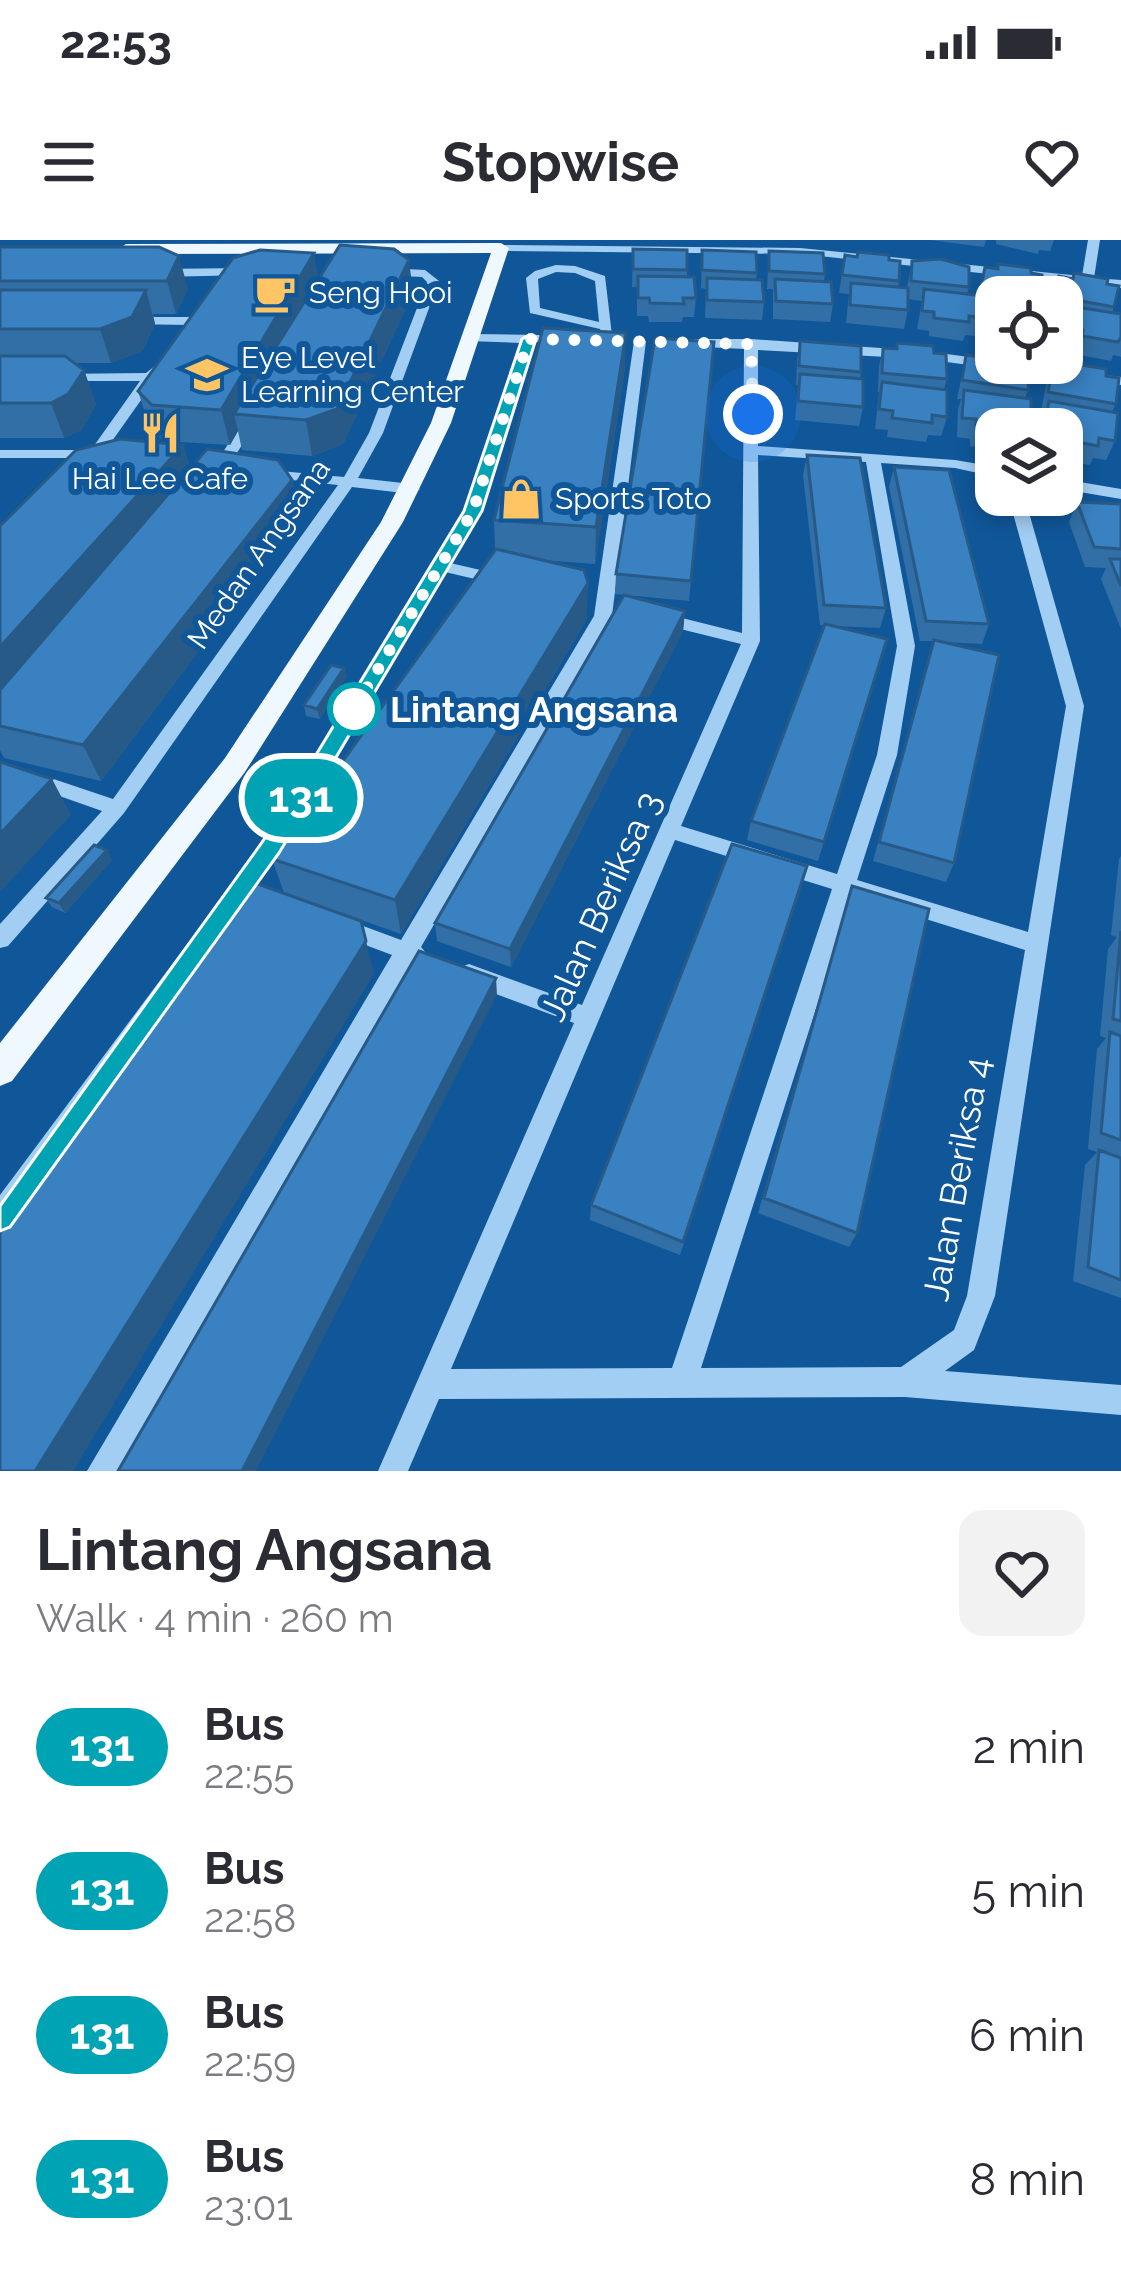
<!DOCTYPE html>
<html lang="en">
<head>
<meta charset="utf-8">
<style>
	body { margin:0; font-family:Raleway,sans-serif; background:#f2f2f3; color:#2b2b33; height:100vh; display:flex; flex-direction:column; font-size:45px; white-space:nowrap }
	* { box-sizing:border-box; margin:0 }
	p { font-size:39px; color:#7c7c81 }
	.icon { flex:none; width:66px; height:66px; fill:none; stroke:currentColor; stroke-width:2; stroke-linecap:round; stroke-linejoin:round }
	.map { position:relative; height:1231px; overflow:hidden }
	.details { display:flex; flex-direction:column; background:#fff; flex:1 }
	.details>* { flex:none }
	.badge { padding:0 24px; border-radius:39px; font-size:42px; line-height:78px }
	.controls { position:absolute; left:975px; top:36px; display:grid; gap:24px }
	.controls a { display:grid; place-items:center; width:108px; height:108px; border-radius:24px; background:#fff; box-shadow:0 6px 18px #0003; font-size:60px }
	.you { position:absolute; width:60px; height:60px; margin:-30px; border:9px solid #fff; border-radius:50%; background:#1a73e8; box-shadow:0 0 0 18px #1a73e833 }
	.map>.badge { position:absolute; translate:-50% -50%; box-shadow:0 0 0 6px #fff }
	.round { display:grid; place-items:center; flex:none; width:126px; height:126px; border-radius:24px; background:#f2f2f3 }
	.headline { display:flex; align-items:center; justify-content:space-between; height:204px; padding:0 36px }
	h1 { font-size:57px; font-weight:700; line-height:90px }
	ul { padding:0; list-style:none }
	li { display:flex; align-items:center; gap:36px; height:144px; padding:0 36px }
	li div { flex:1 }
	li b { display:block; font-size:45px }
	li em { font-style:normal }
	li .badge { min-width:132px; font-weight:700; text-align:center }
	.status { display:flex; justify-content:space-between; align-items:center; height:84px; padding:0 60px; background:#fff; direction:ltr }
	.status svg { height:33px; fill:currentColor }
	header { display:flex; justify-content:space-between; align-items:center; height:156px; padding:0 36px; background:#fff; font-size:54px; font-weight:700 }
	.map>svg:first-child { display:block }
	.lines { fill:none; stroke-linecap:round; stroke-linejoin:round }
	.minor { fill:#a2cef4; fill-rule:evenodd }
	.major { fill:#eff7ff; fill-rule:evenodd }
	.wall { fill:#316fa6 }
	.shaded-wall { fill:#285a87 }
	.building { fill:#3981c1; stroke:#285a87; stroke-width:3 }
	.line { fill:#00a3b4; stroke:#fff; stroke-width:3 }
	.walk { stroke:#fff; stroke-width:12; stroke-dasharray:0 21.6 }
	.stop-dot { fill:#fff; stroke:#00a3b4; stroke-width:6 }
	.labels { text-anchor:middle; stroke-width:12; stroke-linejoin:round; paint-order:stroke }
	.far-poi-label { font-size:30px; fill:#fff; stroke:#105799; text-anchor:start }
	.far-street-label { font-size:30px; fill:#fff; stroke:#105799 }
	.stop-label { font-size:36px; font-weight:bold; fill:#fff; stroke:#105799; text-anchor:start }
	.street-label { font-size:36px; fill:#fff; stroke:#105799 }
</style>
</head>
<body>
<div class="status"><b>22:53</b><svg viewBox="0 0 49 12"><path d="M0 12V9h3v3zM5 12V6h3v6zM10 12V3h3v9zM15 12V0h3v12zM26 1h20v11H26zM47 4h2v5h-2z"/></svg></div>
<header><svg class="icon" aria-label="menu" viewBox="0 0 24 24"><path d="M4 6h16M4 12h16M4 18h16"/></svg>Stopwise<svg class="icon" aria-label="heart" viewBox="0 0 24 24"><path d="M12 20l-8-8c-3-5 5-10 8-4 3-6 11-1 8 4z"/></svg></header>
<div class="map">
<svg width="1121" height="1231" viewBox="0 0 1121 1231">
	<rect width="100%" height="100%" fill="#105799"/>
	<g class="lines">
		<path class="minor" d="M1088 0H1100L1094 38 1121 40V48L800 14 501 11 495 8 501 5 800 8 1082 36Z
			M556 25 575 26 605 36 613 104H603L600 89 530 73 526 38 535 31ZM556 32 575 33 595 41 599 82 540 68 538 39Z
			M247 28 253 32 251 35 158 37 152 33 158 29Z
			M386 28 425 30 439 41 383 193 358 238 412 244 420 249 412 254 352 247 124 573 8 706 0 708V684L102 571 0 535V521L113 559 338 245 264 237 256 232 259 229 344 237 369 193 427 42 422 37 382 35 380 32Z
			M127 77H192L198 81 192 85 123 84 121 81Z
			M474 94 539 95 545 99 534 103 481 271 450 323 511 337 513 341 505 346 445 332 278 613 9 986 0 990V955L264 601 465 271 521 103 469 101V95Z
			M640 97 646 101 612 376 421 707 428 715 425 722 412 723 119 1231H87L392 715 331 692 328 686 331 680 339 677 401 700 594 376 634 101Z
			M679 99H751L924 111 1121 137V145L924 119 758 110V206L955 220 996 227V237L955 228 881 223 915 406 897 515 857 640 1028 692 1066 466 1008 255H1024L1084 466 995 1056 974 1110 945 1131 1121 1145V1175L905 1157 439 1159 408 1231H378L574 783 461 741 458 734 461 727 469 724 582 765 741 404 652 382 649 378 658 372 742 393 744 109 684 106 677 102ZM758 215 866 222 897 406 877 515 837 634 681 586 760 401ZM675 600 832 649 672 1128 451 1129ZM852 656 1025 710 967 1056 954 1090 901 1127 701 1128Z
			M156 125 163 129 105 211 108 214 106 217 99 218 95 224H85L84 218H0V210H91L140 141H61L54 137 56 134 146 133Z
			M249 172 261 175 221 238H211L208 235Z
			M1062 239 1121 249V259L1062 249Z"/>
		<path class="major" d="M501 3 509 8 451 183 403 282 245 532 12 841 0 846V803L225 518 381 282 431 183 491 13 126 14 118 9 126 4Z"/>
	</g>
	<path class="wall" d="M930 0H986L984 7Z
		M996 0H1054L1050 11 1039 10 1038 14 996 4Z
		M0 7H159L188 49 176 74H153L155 84 142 111 111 123H75L84 130 96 165 81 190 64 198H0Z
		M633 9 687 30V37L696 58 694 77H683L682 82H649L648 76H637V47H632Z
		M702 10 757 33 756 40 764 62 762 80 705 78 706 49 701 48Z
		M769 11 825 34 824 41 833 64 830 82 773 79V49H767Z
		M845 15 889 20 899 41 898 48H907L912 21 969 47 967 54 978 55 985 27 1042 35 1040 57H996V97L989 96 994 67 983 66 982 78 977 96 965 95 963 101 929 96V91L917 89 922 61 908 59V70L904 89 846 83 849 54 839 53Z
		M1059 36 1107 44 1114 67 1112 73 1121 74V117L1113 115 1111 121 1075 114 1076 109 1064 106 1072 79 1062 77V57H1052Z
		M318 40 413 53 343 204 312 216 242 210 238 191 230 205 163 201 149 186 138 151Z
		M800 101 861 132 860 139 863 167 859 186 795 180 798 145H796L797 120Z
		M714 102 689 361 615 354 616 334Z
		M897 103 934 113 947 139 944 149 947 177 941 196 928 195 926 202 887 197 888 190 875 189 879 152H878L879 126 883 108 895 109Z
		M966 115 1028 150 1025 158 1031 189H996V210L970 206V199L957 197 958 169 961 159H957Z
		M1068 123 1106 136 1116 164 1112 172 1115 201 1106 220 1093 218 1090 225 1062 220V189H1040L1045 172 1041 171 1046 146 1053 127 1066 129Z
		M625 127 595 324 541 320 587 379 401 694 284 653 272 619 495 309 494 280Z
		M183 205 190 229 292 240 300 276 101 541 4 518 0 510V286Z
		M807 215 886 368 880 388 831 386 887 399 818 621 747 600 751 581 825 385H820L803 235Z
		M894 227 989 384 982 404 944 402 954 623 946 642 873 621 934 401H920L889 247Z
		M1077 262 1121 264V389L1101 339 1106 328 1085 327 1069 282Z
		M685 371 683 391 511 727 437 701 435 683Z
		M344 428 346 438 320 479 306 476 304 465Z
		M1121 616V1058L1073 1041 1085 925 1097 912 1088 909 1097 809 1106 798 1100 796 1108 709 1117 697 1111 695 1119 619Z
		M112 620 65 673 52 667 46 658Z
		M801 645 680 1015 590 980 591 965Z
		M852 646 857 993 849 1007 758 973Z"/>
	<path class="shaded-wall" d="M314 13 319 45 234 174 238 191 230 205 221 170Z
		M179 16 188 49 176 74 167 41Z
		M409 20 413 53 343 204 312 216 306 180Z
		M146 50 155 84 142 111 111 123 100 89Z
		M626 93 625 127 595 324 596 287Z
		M84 130 96 165 81 190 64 198 51 163Z
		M183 205 193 241 0 465V407Z
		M292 240 300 276 101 541 83 505Z
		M588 343 587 379 401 694 395 660Z
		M685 371 683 391 511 727 510 709Z
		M344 428 346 438 320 479 317 469Z
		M52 539 71 575 0 652V594Z
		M107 610 112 620 65 673 59 663Z
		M366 701 374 734 73 1231H35Z
		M496 738 497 755 256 1231H242Z"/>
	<path class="building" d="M340 5 394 9 409 20 337 169 306 180 234 174Z
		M0 7H159L179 16 167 41H0Z
		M633 9 687 10V30L633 29Z
		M260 10 314 13 221 170 152 165 138 151 233 18Z
		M702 10 756 12 757 33 702 30Z
		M769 11 823 13 825 34 769 31Z
		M858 12 889 15V20L900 21 899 41 842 35 845 15 857 17Z
		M941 19 969 27V47L911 41 912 21Z
		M998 24 1031 28V33L1042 35 1040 55 981 47 985 27 998 29Z
		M1074 33 1108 39 1107 44 1119 46 1114 67 1054 56 1059 36 1073 39Z
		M638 36 694 37 696 58H683L684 64 650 63 649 58H638Z
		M707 38 762 40 764 62 707 60Z
		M775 39 831 42 833 64 776 61Z
		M851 43 908 48V70L850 65Z
		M924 49 984 56 982 78 969 76V82L934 78V72L922 71Z
		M0 50H146L132 77 100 89H0Z
		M1076 67 1121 74V97L1118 102 1082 96 1083 90 1070 88Z
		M543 88 626 93 596 287 494 280Z
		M655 98 714 102 691 341 616 334Z
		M800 101 861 106V132L799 126Z
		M897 103 933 106 934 113 946 114 947 139 882 133 883 108 897 109Z
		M981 110 996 113V123L1030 124 1028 150 962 140 966 115 980 117Z
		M0 116H65L84 130 68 154 51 163H0Z
		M1068 123 1106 129V136L1119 138 1116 164 1048 152 1053 127 1067 129Z
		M800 134 863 139V167L798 161Z
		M882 142 947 150V177L932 175V183L892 178 893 171 879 169Z
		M964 150 1031 159V187L1016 185V189H996L976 187V179L962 178Z
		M1049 161 1118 173 1115 201 1099 198 1098 206 1062 199V189L1044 188Z
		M120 199 183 205 0 407V286L76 210Z
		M207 209 278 220 292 240 83 505 0 486V450Z
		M807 215 860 218 886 368 824 365Z
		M894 227 949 230 989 384 926 381Z
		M1077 262 1121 264V309L1094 307Z
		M496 309 584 330 588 343 395 660 272 619Z
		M1110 319H1121V346Z
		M624 355 685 371 510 709 435 683Z
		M825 384 887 399 824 602 751 581Z
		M934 400 999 415 954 623 879 602Z
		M331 425 344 428 317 469 304 465Z
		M0 522 52 539 0 594Z
		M732 604 807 626 683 1002 591 965Z
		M94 605 107 610 59 663 46 658Z
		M252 642 361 681 366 701 35 1231H0V984Z
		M852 646 929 669 857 993 764 958Z
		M1121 691V781L1113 779Z
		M419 711 496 738 242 1231H118Z
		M1110 792 1121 796V900L1101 893Z
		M1099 910 1121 918V1040L1088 1027Z"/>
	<path class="line" d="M529 95 536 99 482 271 303 573 279 613 10 987 0 991V966L263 601 288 561 464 271 522 99Z"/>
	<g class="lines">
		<path class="walk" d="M354 469 344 486 473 271 529 99 751 104 753 174"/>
	</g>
	<defs>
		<g id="cafe-bare" transform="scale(3.24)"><path d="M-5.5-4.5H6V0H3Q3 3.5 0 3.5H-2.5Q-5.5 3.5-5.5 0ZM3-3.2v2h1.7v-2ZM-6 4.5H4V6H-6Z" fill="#ffc565" stroke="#105799" stroke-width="2.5" paint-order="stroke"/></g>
		<g id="school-bare" transform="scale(3.24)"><path d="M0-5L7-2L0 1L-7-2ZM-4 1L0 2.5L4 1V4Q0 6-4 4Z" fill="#ffc565" stroke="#105799" stroke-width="2.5" paint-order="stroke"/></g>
		<g id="restaurant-bare" transform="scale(3.24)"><path d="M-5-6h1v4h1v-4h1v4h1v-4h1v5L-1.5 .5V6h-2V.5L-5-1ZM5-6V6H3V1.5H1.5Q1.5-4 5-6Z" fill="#ffc565" stroke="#105799" stroke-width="2.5" paint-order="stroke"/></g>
		<g id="shop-bare" transform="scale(3.24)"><path d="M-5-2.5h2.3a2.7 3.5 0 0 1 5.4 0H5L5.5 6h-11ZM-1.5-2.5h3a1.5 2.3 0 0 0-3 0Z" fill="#ffc565" stroke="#105799" stroke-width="2.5" paint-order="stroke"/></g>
	</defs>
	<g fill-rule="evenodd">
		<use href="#cafe-bare" x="275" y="53"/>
		<use href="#school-bare" x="207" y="135"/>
		<use href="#restaurant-bare" x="160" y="193"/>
		<use href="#shop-bare" x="521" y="259"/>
	</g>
	<circle class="stop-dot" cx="354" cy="469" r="24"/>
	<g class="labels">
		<g class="far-poi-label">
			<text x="309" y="63">Seng Hooi</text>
			<text x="241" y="128">Eye Level<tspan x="241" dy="34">Learning Center</tspan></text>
			<text x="160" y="249" text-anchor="middle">Hai Lee Cafe</text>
			<text x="555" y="269">Sports Toto</text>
		</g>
		<g class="far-street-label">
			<text transform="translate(259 314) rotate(-55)" y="10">Medan Angsana</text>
		</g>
		<g class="stop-label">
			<text x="390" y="482">Lintang Angsana</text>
		</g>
		<g class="street-label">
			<text transform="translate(600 666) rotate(-66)" y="13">Jalan Beriksa 3</text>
			<text transform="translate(956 939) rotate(-80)" y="13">Jalan Beriksa 4</text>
		</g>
	</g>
</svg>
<div class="controls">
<a><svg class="icon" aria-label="locate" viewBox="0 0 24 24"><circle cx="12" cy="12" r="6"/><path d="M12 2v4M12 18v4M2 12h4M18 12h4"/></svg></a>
<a><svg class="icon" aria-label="layers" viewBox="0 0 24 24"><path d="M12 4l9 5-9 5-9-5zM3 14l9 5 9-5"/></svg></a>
</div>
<div class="you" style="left:753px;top:174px"></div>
<b class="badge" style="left:301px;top:558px;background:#00a3b4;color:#fff">131</b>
</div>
<section class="details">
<div class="headline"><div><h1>Lintang Angsana</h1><p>Walk · 4 min · 260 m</p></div><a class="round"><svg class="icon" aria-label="heart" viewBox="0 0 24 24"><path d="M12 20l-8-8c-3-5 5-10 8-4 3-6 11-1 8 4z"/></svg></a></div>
<ul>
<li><span class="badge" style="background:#00a3b4;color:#fff">131</span><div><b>Bus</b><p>22:55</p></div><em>2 min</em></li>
<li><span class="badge" style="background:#00a3b4;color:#fff">131</span><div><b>Bus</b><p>22:58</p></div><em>5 min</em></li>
<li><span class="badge" style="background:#00a3b4;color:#fff">131</span><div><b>Bus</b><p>22:59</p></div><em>6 min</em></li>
<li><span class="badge" style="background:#00a3b4;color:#fff">131</span><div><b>Bus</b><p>23:01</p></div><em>8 min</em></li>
</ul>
</section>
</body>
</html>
